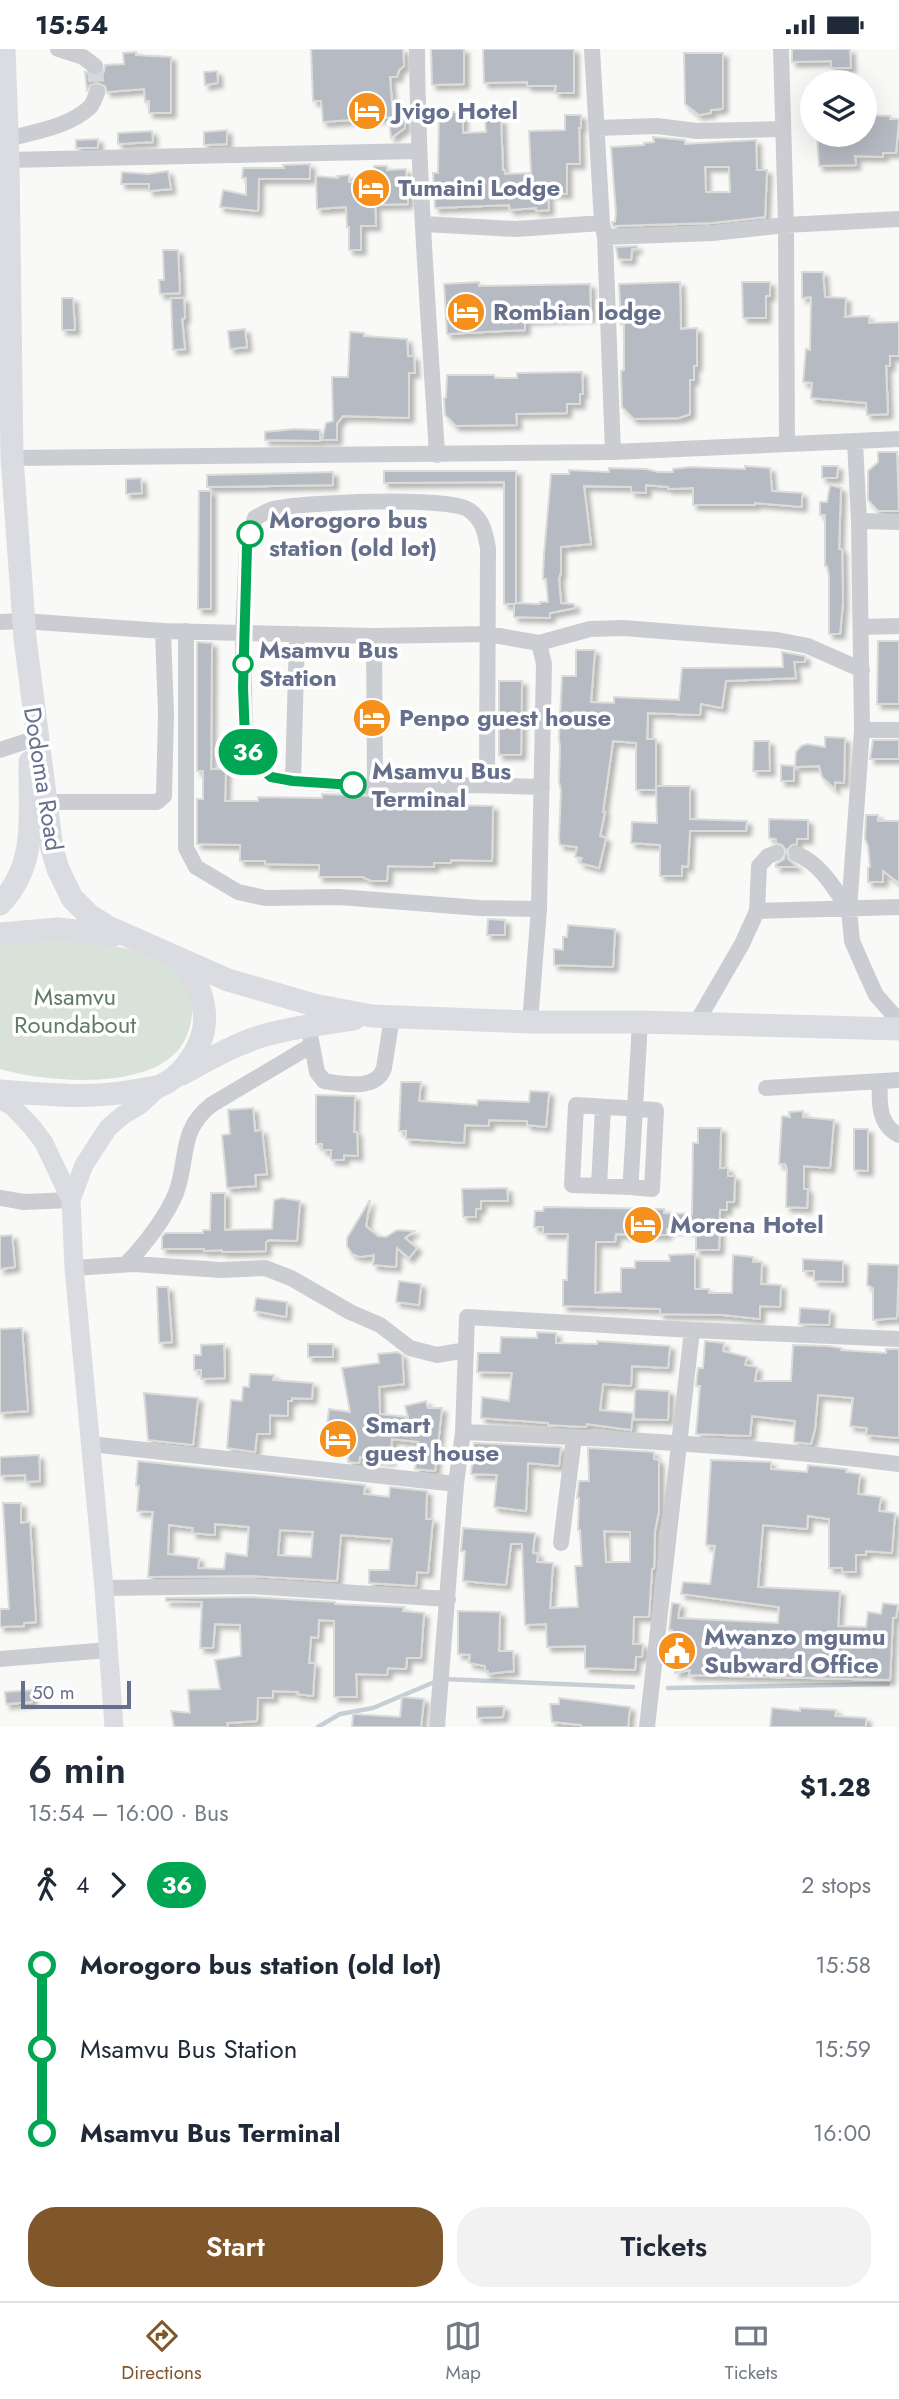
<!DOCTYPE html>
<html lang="en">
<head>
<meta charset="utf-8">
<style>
	body { margin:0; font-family:Jost,sans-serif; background:#f2f2f3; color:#1f2937; height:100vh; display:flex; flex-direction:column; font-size:26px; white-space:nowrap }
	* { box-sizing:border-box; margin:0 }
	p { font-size:23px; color:#747a83 }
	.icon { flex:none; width:38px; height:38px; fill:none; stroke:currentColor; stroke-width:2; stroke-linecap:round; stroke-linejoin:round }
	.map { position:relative; height:1678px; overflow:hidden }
	.details { display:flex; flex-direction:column; background:#fff; flex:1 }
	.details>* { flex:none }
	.badge { padding:0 14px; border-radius:23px; font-size:24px; line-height:46px }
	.controls { position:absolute; left:800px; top:21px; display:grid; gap:14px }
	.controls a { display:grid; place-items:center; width:77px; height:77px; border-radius:50%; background:#fff; box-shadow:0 7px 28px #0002; font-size:35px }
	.scale { position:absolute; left:21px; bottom:18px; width:110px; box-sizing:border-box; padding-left:7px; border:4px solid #666f8b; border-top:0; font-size:19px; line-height:24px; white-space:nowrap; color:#666f8b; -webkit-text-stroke:5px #fff; paint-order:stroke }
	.map>.badge { position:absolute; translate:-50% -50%; box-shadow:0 0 0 4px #fff }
	.legs { display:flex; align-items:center; gap:10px; height:77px; padding:0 28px; font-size:23px }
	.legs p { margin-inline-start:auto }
	.head { display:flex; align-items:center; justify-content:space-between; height:119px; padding:0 28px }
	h1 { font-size:38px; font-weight:600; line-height:52px }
	.button { display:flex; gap:14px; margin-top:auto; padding:14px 28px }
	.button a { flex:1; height:80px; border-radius:28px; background:#7f572b; color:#fff; font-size:28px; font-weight:600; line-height:80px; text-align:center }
	.button a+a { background:#f2f2f3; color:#1f2937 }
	ul { padding:0 28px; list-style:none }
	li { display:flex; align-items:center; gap:24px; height:84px; font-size:26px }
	li i { display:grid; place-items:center; width:10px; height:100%; margin:0 9px; background:currentColor }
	li i::after { content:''; width:18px; height:18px; margin:-9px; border:5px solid; border-radius:50%; background:#fff }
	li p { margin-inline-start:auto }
	li:first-child i { background:linear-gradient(#0000 50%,currentColor 0) }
	li:last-child i { background:linear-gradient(currentColor 50%,#0000 0) }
	.status { display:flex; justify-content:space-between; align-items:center; height:49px; padding:0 35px; background:#fff; direction:ltr }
	.status svg { height:19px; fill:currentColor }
	.menu { display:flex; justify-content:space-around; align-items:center; height:98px; border-top:2px solid #e0e1e3; background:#fff; font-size:19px; color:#747a83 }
	.menu a { display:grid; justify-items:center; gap:4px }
	.menu .selected { color:#7f572b }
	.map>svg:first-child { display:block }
	.green { fill:#d9e2d8 }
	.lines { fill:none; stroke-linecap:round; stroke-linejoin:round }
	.stream { stroke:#c8ced6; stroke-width:4.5 }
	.building { fill:#b6bac3; stroke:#dbdcd9; stroke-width:2; fill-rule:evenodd; filter:url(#shadow) }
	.minor-tunnel { stroke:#d4d7dc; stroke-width:16; stroke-dasharray:16 8; stroke-linecap:butt }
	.minor { stroke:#cccdd2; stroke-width:16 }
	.major { stroke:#dadce2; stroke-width:19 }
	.highway { stroke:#dadce2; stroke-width:23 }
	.line-1-casing { stroke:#fff; stroke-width:16 }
	.line-1 { stroke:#00a651; stroke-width:10 }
	.stop-1-dot { fill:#fff; stroke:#00a651; stroke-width:3.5 }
	.labels { text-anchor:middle; stroke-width:7; stroke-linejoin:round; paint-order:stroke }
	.poi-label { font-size:24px; font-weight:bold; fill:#666f8b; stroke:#fff; text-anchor:start }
	.stop-label { font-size:24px; font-weight:bold; fill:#666f8b; stroke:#fff; text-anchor:start }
	.street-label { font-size:24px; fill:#666f8b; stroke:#fff }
	.park-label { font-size:24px; fill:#617c64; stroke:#fff }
</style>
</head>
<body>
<div class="status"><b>15:54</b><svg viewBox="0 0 49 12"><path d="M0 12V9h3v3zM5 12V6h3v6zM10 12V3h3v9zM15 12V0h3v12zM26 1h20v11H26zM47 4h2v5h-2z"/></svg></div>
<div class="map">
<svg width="899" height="1678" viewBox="0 0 899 1678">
	<defs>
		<filter id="shadow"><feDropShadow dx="4.5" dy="4.5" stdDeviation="2" flood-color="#0004"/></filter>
	</defs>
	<rect width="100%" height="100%" fill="#f9faf7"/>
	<path class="green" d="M59 891C93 895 140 896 168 916 184 927 195 947 192 966 190 982 184 998 171 1008 134 1040 44 1033 0 1020V895Z"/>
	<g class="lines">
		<path class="stream" d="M443 1630 633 1638
			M668 1639 888 1635
			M318 1678 340 1665 373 1659 432 1634"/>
	</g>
	<path class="building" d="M311 0H403L404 17 399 21 397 28H390L393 68 323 73 321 52H313Z
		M431 0H464V35L432 36Z
		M483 0H574V44H555L556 37H527V33L484 34Z
		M792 0H850L851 19H831V12L792 13Z
		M136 3V6L171 8V64H149V52L145 53 144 40 107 43 105 37 97 34 90 36 87 41 85 23 93 27H98L104 23 105 16 124 15 123 4Z
		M684 4H723V59L721 60 711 61V64L699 66 685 55Z
		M217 22 218 34 205 36 204 23Z
		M439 63H463V84L486 83 485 70H501L503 121H505V125L531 124 529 82 565 81V66H581V79H579L580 115H567V145L548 144 549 161 536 162V159L510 161 509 156 435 159 433 124H438Z
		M864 66 890 67V70H899L896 104H883V108L855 107 856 116 819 117 817 86H864Z
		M405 69V79L391 89 389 70Z
		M227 81V95L204 96V83Z
		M152 82 153 93 118 95V84Z
		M653 88 685 91V95L756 91 757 121H767L765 168 712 174 613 177 612 173H615L616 164 611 98 644 96V94L654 93ZM705 118H729L730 143H706Z
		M98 90V99H76V91Z
		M310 115V130H259L258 162 220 158 223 141 246 146V129H242L243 119H284L283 116Z
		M374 117H387V121L406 120 408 155 375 156 376 177H361V201H349V178H347L346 158 317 160 316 127 338 129 337 127 349 126V133L375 132Z
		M168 122 171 140 149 142V135H121L122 123 148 125Z
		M637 197V200H632L631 211 618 210 616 198Z
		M163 201H178L180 244 160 245 159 231H164Z
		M802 223H823L825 248 846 249 845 268 869 267V274L899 273V307H890V317H886L888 365 867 366 866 354 811 349 812 334 803 333 806 300 810 301 811 248 802 249Z
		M479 233V237L590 235 591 268 525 271V281L447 285 444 235Z
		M680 233 681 280 697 279V317H694V331H690V365L679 369 634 370 622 358 621 322 624 321V275H621L619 235Z
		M742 233H770V247H766V269H743Z
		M62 249H73L75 281H62Z
		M171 249H184L185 269 182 270 185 300 173 301Z
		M245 280 247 298 230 300 228 282Z
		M350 283 364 284V287L407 290 408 307H414L415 324H409V369L343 367 337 374V391H322L326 374 333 372 332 328H348Z
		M582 323 583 345H580V355H567V364L516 365 517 376 456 377 445 366 444 349H446L447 326H494L495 329H517V324Z
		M294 380 320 381V392L265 391V383Z
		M878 403H897L899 462H878L868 451V422L878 413Z
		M745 417 770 419 772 442 802 444V458L755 454V456H693V439L668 440V438L646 436V444L631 443V438L584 437 591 495 561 498V523L559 530 561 554 574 555 575 559 550 564V569L514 568V555H504V433L384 434V422H516V554L540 555V553H548L546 530H543L544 505 551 425H569V421L609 423V419L646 420 658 423H673V420L690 418 745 420Z
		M822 417H838L837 429H822Z
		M333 423V436L207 438V426Z
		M141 429 142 444 126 445V430Z
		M830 436 841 439 839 500H842L843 553 840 585H829V527L827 517H825V466H820V453H827Z
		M199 442H211V560H198Z
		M878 592H899V655H877Z
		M197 593 212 594 211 720H226L225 752H258V748L322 749V745L452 750 451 756 493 757 492 812 451 811V814H434V818L388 817 387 832H371L363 828H319V816L265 815V812H240V796L197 795V750H203V722H197Z
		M576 601H595L591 653 614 654V648L679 651 682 619 783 618 782 603 805 607V613H794L796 629 726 632 722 659 701 655 700 666 648 664 647 690H656V741H636V694L613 692 603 763H605L600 787 606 789 599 819 580 814 582 809 575 808 577 798 560 796 559 789 561 742 559 732 560 699 559 689 562 627H576Z
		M499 632H522L521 706H499Z
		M825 688 845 689 844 734 835 733V740L822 728 819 717 795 718 796 703 801 697 807 695 825 698Z
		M873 691H899V710H870Z
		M754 692H769L770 722H753Z
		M781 716 794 717V732H781Z
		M656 737H690V770L747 772 746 782H690L688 818 682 817V827H660V796L631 794 632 773 657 774Z
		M866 766H878V772H899V834L883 822V833H868V819L870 818 868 797 865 790Z
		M769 770 808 771V790H797V795L792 796 787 801 788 810 797 818H776V815L784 810 786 801 782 796 776 794V790L769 789Z
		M488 870 505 871V886H487Z
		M568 876 615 880 613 918 554 916V900L563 901V888H567Z
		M401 1033H421L419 1052 477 1056 478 1051 529 1053 530 1042 549 1043 546 1078 527 1076V1072L489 1071V1077L465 1076 464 1094 406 1090V1082H399Z
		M316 1046 355 1047 354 1083H357L358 1107 344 1106V1111H331V1101H322V1095H316Z
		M253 1059 255 1082 262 1081 267 1125 255 1126 256 1137 227 1139 222 1086 230 1085 228 1061Z
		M803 1062V1068L834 1071 830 1119 804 1117V1140H808L807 1159 786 1158 787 1120 785 1115H779L782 1067 790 1068 789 1063Z
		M698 1079H721L720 1119H728V1127H735L734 1153H727V1161H720L719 1201H696V1182L692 1183V1180H667V1186L616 1185 615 1193H596L595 1244 621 1243V1219H635V1212H670L669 1206 695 1205V1240H709V1244H732L733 1206 745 1207 753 1208V1213H762L761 1235 781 1236 780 1258 760 1257V1270L723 1266 660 1265V1260L563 1257V1231H567L568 1185H543V1178H534L535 1162H543L544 1158 664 1160V1164L692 1165 693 1094H698Z
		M854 1080H868V1122L854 1121Z
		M507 1139 508 1152H481V1160H476V1168H463L462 1140Z
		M211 1144H225V1181L272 1180 274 1151 282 1149 300 1152 297 1192 269 1191 266 1193V1202L222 1203V1201L204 1202V1200H162V1188L165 1184H203V1181H210Z
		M370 1151 366 1177 378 1187 386 1188 397 1181 414 1182 405 1189 417 1199 409 1209 397 1199 396 1218 373 1216 374 1206 360 1208 352 1205 347 1197V1189Z
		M12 1186 15 1218 0 1220V1187Z
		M803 1210 843 1212V1233L814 1232V1222H803Z
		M868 1215 899 1216 897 1269 873 1271V1239L867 1236Z
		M399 1232 421 1235 419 1256 396 1253Z
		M157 1238H168L172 1293 159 1294Z
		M256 1249 287 1253 286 1268 254 1262Z
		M800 1259 830 1261 829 1276 799 1275Z
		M22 1279 28 1362 0 1364V1280Z
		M537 1283 556 1284V1294L597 1295V1292L670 1297 668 1319 632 1317 631 1337 603 1335 600 1361 633 1364 631 1381 587 1375 586 1378 548 1376V1374L481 1369 482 1348 509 1352 512 1324 477 1323 478 1304H500L501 1288 537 1289Z
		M705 1292 724 1294 723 1302 747 1308 745 1316 757 1318 755 1332H791L793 1296 828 1297 841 1299V1301L886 1304V1300H899V1389L866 1386 867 1379 850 1377 853 1349 818 1346 815 1380 811 1395 794 1393 795 1372 752 1367 750 1387 696 1385 700 1337H696L698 1319H703Z
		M224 1295 225 1329 201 1330V1321H194V1306H201V1296Z
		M308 1295H333V1308H308Z
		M398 1303 402 1306 404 1335 379 1338 380 1365 408 1368 405 1357 426 1352 428 1359H442L435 1422 415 1420 418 1393 392 1390 390 1412 360 1408 359 1414 348 1413 349 1401 324 1398 329 1360 350 1363 342 1319 379 1314 378 1305Z
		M250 1325 274 1326 273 1331 313 1334 312 1350 292 1349V1352H288V1367L270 1366V1385H257L255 1403 227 1399 231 1351 242 1352 243 1338H249Z
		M635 1340 669 1342 668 1371 634 1370Z
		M144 1344 198 1349 193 1396 148 1391Z
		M474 1394 561 1398 559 1417 528 1414 526 1462 494 1458 497 1426 471 1425Z
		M588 1399 654 1403V1410L659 1411V1462L655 1482 654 1520H652L649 1568H634L633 1595H643L642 1608H636L635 1621 585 1619V1597L547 1598 546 1575 525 1576 522 1495H511L506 1536 463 1532 465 1502H461L463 1479 535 1484 533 1504 538 1505 537 1513 553 1514 550 1559 578 1558 575 1517H582L580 1481H578L579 1449H577L579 1432H589ZM604 1482 630 1483V1513H606Z
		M39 1406 40 1432 26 1433 25 1426 0 1427V1408Z
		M711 1411 771 1413V1420L807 1423 808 1416 847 1420 846 1423 860 1425 858 1445 881 1448 879 1462 895 1464 892 1504 866 1502V1506H856V1523H842V1519H829V1470L808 1467 807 1480 763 1476 758 1538 840 1542 838 1577 866 1578 868 1563 881 1565 883 1554 898 1556 896 1569H893L890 1631 689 1626 690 1621 675 1624 678 1612 669 1613 672 1581H669L672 1554 680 1555 678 1569 778 1574 779 1558 681 1545 683 1533 710 1535 715 1497 706 1496Z
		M138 1412 365 1436 364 1445 389 1448 390 1438 427 1442 426 1470H433L428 1524 417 1523 416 1537 369 1534V1521H389L392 1490 341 1486 337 1532 251 1527 148 1528 153 1463 137 1462 139 1437H136ZM215 1475 249 1478 247 1507 226 1504 224 1520 198 1519 199 1509 168 1505 169 1476 193 1479 192 1484 215 1486ZM280 1481 313 1483 311 1508 278 1506Z
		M3 1454H21V1474L30 1473 36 1573 24 1574V1577L0 1578V1560H9Z
		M251 1548 335 1553V1555L404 1558 403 1562 424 1564 421 1609H407L406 1620 388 1619 387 1626 356 1625 357 1648H334V1572L319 1571 318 1589 311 1588 309 1614H315L313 1647 297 1645 298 1643 273 1642V1649H258L257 1672 227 1674 228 1678H174L171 1662 190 1664 188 1641 220 1640 215 1611 241 1607 240 1576 215 1575 213 1599H200L202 1553 166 1552V1549Z
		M458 1562 500 1563 499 1602H513L514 1622 488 1625V1622H485V1617L469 1614 470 1606 458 1605Z
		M31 1641 32 1653 6 1655 5 1643Z
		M402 1648 424 1650 421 1678H352L353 1665 400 1668Z
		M559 1649 630 1658 628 1678H581V1676L552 1673 550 1655H559Z
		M504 1657 503 1668 477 1669V1658Z
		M772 1659 800 1662V1659L836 1661 835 1667 866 1669V1678H770Z"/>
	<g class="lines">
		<path class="minor-tunnel" d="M95 17 97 44"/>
		<path class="minor" d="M58 0 83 8 95 17
			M417 0C418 135 429 270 437 406
			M592 0 602 174 605 188 613 403
			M781 0 786 176 787 395
			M597 79 657 77 697 82 782 80
			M7 90C34 83 69 78 90 58 93 55 95 48 97 44
			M8 111 418 102
			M424 175 516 180 602 174
			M605 188 713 184 786 176 899 170
			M855 393 859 472 862 681 849 861 852 892 866 924 876 946 899 972
			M12 409 613 403 899 390
			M859 472 899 473
			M0 573 23 572 163 582 243 584 374 587 488 585 539 594 544 615 539 860 530 973
			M861 578 899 577
			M186 582V799L196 818 238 843 265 849 339 848 480 859 539 860
			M374 587 375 738
			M539 594 590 580 623 579 777 591 808 597 862 621
			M862 681H899
			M0 701 30 691
			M293 732 297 585
			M487 736 488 499C485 483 483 471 469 461 451 447 301 453 274 460 268 461 261 466 255 469L247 498 243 584 245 689 248 707 271 728 293 732 375 738 471 736 542 738
			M46 753H157L164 747 166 665 163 582
			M797 805C822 816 834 839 849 861
			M757 862 899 858
			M695 976 742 895 757 862 759 817 768 807 776 804
			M310 986 317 1023 324 1032C343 1035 377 1042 384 1019L392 968
			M880 1032C879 1052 878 1076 899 1086
			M766 1039 899 1031
			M599 1137 603 1058
			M631 1138 652 1140 656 1061C629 1059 603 1058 576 1056L572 1136 631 1138V1128L640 973
			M0 1149 24 1153 71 1151
			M126 1215C143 1198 167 1167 176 1144 189 1109 178 1083 211 1056L312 996
			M74 1219 134 1215 221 1221 265 1219 291 1229 350 1263 380 1276 410 1299 437 1306 466 1301
			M463 1383C609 1389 754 1397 899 1415
			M90 1395 456 1435
			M561 1494 574 1388
			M104 1539 251 1537 448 1550
			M0 1610 108 1601
			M437 1678 456 1435 463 1383 467 1268 692 1281 899 1290
			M647 1678 692 1281"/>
		<path class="major" d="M0 1050 13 1058 32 1078 44 1094 71 1151 74 1219 104 1539 114 1678
			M71 1151 84 1116 108 1079 123 1066 140 1056 159 1038"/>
		<path class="highway" d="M4 0 8 111 12 409 25 589 52 800 58 820 72 849 89 866 108 878 228 931 314 956 372 967 530 973H640L899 980
			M0 855C39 814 29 766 30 713
			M0 885 57 880 114 886
			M182 1025C208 1011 233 996 262 987 292 978 323 975 354 970
			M0 1042C47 1046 93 1050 139 1041 146 1040 154 1039 160 1037 181 1028 197 1005 203 984 209 956 198 930 179 910"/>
	</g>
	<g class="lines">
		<g class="line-1-casing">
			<path id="line-1" d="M250 485 247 498 243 638 245 689 248 707 271 728 293 732 353 736"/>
		</g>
		<use href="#line-1" class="line-1"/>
	</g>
	<defs>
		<g id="hotel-disc" transform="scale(2.0125)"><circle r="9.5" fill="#f5901c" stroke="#fff"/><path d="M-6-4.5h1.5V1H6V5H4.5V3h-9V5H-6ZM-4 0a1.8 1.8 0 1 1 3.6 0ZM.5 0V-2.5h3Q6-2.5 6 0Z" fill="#fff"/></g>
		<g id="civic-disc" transform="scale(2.0125)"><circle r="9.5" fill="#f5901c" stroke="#fff"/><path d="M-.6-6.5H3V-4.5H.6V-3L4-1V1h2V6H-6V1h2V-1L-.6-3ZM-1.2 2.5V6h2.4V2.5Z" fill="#fff"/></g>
	</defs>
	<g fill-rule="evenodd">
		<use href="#hotel-disc" x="367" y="62"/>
		<use href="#hotel-disc" x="371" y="139"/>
		<use href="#hotel-disc" x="466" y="263"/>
		<use href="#hotel-disc" x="372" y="669"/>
		<use href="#hotel-disc" x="643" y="1176"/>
		<use href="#hotel-disc" x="338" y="1390"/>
		<use href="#civic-disc" x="677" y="1602"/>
	</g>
	<g class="stop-1-dot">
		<circle cx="250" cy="485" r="12"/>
		<circle cx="243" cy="615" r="9"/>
		<circle cx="353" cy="736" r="12"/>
	</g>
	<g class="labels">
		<g class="poi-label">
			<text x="394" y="70">Jvigo Hotel</text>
			<text x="398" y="147">Tumaini Lodge</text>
			<text x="493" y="271">Rombian lodge</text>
			<text x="399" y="677">Penpo guest house</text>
			<text x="670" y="1184">Morena Hotel</text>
			<text x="365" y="1384">Smart<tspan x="365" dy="28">guest house</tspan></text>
			<text x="704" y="1596">Mwanzo mgumu<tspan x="704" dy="28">Subward Office</tspan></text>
		</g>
		<g class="stop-label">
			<text x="269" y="479">Morogoro bus<tspan x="269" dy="28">station (old lot)</tspan></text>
			<text x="259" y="609">Msamvu Bus<tspan x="259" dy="28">Station</tspan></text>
			<text x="372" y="730">Msamvu Bus<tspan x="372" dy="28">Terminal</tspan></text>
		</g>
		<g class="street-label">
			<text transform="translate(43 730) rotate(81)" y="8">Dodoma Road</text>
		</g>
		<g class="park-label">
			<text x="75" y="956">Msamvu<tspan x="75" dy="28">Roundabout</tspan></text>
		</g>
	</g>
</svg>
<div class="controls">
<a><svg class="icon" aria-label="layers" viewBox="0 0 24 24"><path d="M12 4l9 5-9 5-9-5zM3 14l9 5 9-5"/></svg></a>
</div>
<div class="scale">50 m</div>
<b class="badge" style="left:248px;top:703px;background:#00a651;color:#fff">36</b>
</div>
<section class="details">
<div class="head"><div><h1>6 min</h1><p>15:54 – 16:00 · Bus</p></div><b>$1.28</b></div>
<div class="legs"><svg class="icon" aria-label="walk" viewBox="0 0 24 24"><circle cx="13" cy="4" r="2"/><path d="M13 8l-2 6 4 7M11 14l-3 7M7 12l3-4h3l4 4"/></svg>4<svg class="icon" aria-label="forward" viewBox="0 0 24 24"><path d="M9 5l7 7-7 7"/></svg><b class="badge" style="background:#00a651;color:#fff">36</b><p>2 stops</p></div>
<ul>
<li><i style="color:#00a651"></i><b>Morogoro bus station (old lot)</b><p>15:58</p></li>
<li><i style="color:#00a651"></i><span>Msamvu Bus Station</span><p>15:59</p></li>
<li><i style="color:#00a651"></i><b>Msamvu Bus Terminal</b><p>16:00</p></li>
</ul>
<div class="button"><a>Start</a><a>Tickets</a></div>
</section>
<nav class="menu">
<a class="selected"><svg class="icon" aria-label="directions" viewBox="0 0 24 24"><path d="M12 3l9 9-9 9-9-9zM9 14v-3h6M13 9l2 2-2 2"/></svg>Directions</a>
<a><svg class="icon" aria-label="map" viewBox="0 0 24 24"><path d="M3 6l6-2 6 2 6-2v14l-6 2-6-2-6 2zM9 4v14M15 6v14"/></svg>Map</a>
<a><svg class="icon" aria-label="tickets" viewBox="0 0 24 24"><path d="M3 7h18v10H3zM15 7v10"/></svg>Tickets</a>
</nav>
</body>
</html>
